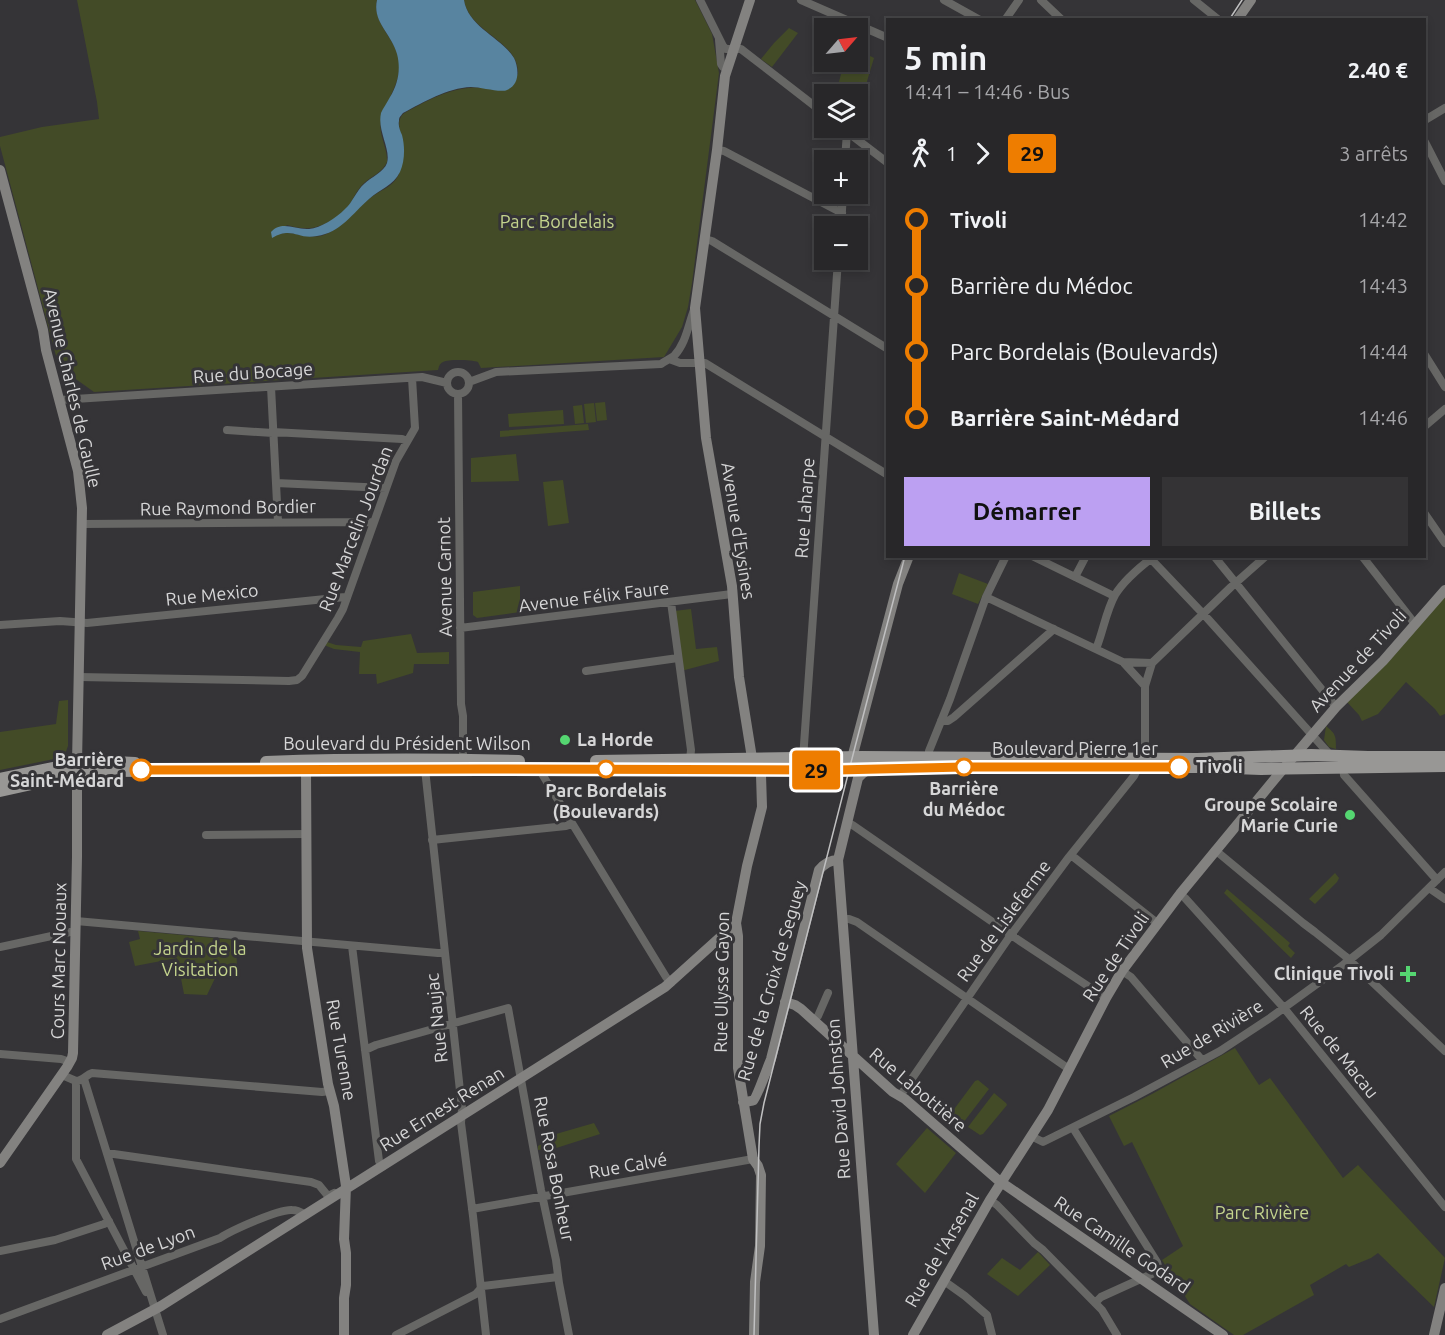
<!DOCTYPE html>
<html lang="fr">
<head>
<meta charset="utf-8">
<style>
	body { margin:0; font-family:Ubuntu,sans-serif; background:#343335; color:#f1f3f6; height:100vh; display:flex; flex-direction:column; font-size:22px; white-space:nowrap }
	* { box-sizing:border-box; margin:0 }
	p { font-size:20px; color:#a5a5a8 }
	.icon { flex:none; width:33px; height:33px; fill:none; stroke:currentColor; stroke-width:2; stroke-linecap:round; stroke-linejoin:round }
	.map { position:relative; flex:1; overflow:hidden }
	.sheet { position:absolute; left:886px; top:18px; width:540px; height:540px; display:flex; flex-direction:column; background:#282729; border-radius:0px; box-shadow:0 3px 9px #0003,0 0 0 2px #444446 }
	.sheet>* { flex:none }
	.badge { padding:0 12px; border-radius:4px; font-size:21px; line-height:39px }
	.needle { width:39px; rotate:62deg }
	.tools { position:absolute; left:814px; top:18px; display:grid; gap:12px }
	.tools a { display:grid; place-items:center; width:54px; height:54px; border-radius:0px; background:#282729; box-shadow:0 3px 9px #0003,0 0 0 2px #444446; font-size:30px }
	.map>.badge { position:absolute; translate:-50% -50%; box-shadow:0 0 0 3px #fff }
	.legs { display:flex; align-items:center; gap:9px; height:66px; padding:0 18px; font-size:20px }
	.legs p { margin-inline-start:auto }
	.summary { display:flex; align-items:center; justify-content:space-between; height:102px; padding:0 18px }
	h1 { font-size:33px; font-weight:700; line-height:45px }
	.primary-button { display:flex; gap:12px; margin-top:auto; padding:12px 18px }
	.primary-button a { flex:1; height:69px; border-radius:0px; background:#bca0f2; color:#111; font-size:24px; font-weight:700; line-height:69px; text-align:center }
	.primary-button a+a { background:#343335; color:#f1f3f6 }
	ul { padding:0 18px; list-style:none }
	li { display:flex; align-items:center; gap:21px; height:66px; font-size:22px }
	li i { display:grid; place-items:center; width:9px; height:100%; margin:0 8px; background:currentColor }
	li i::after { content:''; width:15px; height:15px; margin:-8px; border:4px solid; border-radius:50%; background:#282729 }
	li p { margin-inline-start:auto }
	li:first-child i { background:linear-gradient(#0000 50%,currentColor 0) }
	li:last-child i { background:linear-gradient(currentColor 50%,#0000 0) }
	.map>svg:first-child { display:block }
	.green { fill:#434b27 }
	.water { fill:#5884a0 }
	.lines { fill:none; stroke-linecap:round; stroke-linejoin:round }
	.street { stroke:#676765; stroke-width:8 }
	.secondary { stroke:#838280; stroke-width:10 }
	.primary { stroke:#989795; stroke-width:12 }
	.tram { stroke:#c0c0c1; stroke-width:1.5 }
	.line-1-casing { stroke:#fff; stroke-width:14 }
	.line-1 { stroke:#ee7d00; stroke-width:9 }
	.poi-dot { fill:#55d671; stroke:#353437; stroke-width:2 }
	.stop-1-dot { fill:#fff; stroke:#ee7d00; stroke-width:3 }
	.labels { text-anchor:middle; stroke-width:6; stroke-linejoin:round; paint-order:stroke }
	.park-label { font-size:18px; fill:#c4d48d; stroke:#353437 }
	.street-label { font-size:18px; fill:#d6d6d7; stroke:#353437 }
	.poi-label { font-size:18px; font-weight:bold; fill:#d6d6d7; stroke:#353437; text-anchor:end }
	.stop-label { font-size:18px; font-weight:bold; fill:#d6d6d7; stroke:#353437 }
</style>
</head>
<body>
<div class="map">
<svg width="1445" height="1335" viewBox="0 0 1445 1335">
	<rect width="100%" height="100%" fill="#353437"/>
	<path class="green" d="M77 0H377C372 23 395 38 399 59 402 82 386 100 381 121 378 134 388 149 387 162 382 173 371 176 363 184 357 190 354 197 350 204 342 215 324 227 310 228 303 229 294 227 287 225L279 234C293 230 306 239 321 236 341 230 353 212 369 199 378 191 392 188 398 176 401 170 402 160 403 153 406 139 393 125 403 114 430 99 461 81 494 90L518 74C519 40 469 33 464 0H695L712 34 719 73 692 283 688 307 682 327 664 357 481 368 478 362C472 360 449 359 443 362 439 364 439 367 438 370L94 392 59 367 0 146V137L42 127 99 119 97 102Z
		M789 28 798 33 772 67 761 59 774 43Z
		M858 50 874 58 858 111V94H836L844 62H858Z
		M605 402 607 420 597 421 595 403Z
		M594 403 596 422 586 423 584 404Z
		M582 405 584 423 575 424 573 406Z
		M563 410 564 424 509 427 508 414Z
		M588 424 589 430 500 437V431Z
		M516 454 519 481 471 482V458Z
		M563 480 569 523 548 526 543 482Z
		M959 573 988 584 978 604 952 594Z
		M520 586V612L477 618 473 615V592Z
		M1445 596V714L1440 716 1435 709 1406 682 1378 714 1362 721 1359 715 1347 702Z
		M691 609 696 649 717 647 719 661 681 671 674 611Z
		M411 634 417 653 449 652V664H414L413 673 377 684 376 674H359L360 652 334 649 324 645 327 642 336 645 361 647 363 641Z
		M68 700V746L64 757 0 770V732L56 724 59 701Z
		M1326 726C1336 734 1336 736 1336 749L1329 747 1324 740Z
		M1335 873 1339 878 1337 882 1315 904 1309 899Z
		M1227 889 1290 943 1288 946 1295 953 1291 958 1224 893Z
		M138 931 236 940 237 968 218 972 207 995 184 994 177 958 135 966 129 942 140 939Z
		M1235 1048 1259 1085 1270 1078 1343 1178 1358 1165 1445 1258 1434 1307 1378 1253 1371 1258 1349 1267 1346 1264 1310 1285 1314 1295 1243 1335H1234L1190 1304 1162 1260 1183 1246 1132 1142 1124 1146 1109 1116 1152 1094Z
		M978 1080 989 1089 963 1123 953 1115 952 1112 975 1081Z
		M994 1093 1006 1103 1007 1105 983 1134 980 1135 968 1127Z
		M594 1123 600 1134 547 1151 546 1149 538 1150V1146L556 1134Z
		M927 1128 956 1153 925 1193 896 1164Z
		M1038 1252 1050 1265 1018 1296 987 1274 1002 1258 1020 1270Z"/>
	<path class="water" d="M377 0H464C468 27 501 37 514 58 519 68 520 85 507 90 500 93 481 87 471 87 447 88 424 102 403 113 400 117 399 117 399 121 398 126 400 130 402 135 405 146 405 161 400 172 393 186 380 189 369 199 353 213 340 233 317 236 297 240 293 226 272 238L271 232C282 220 295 230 309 229 321 228 336 218 345 209 353 202 356 191 364 184 371 177 384 172 387 163 391 149 377 131 381 113 383 108 387 103 390 97 398 84 401 69 397 54 392 34 372 22 377 0Z"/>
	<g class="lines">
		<path class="street" d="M700 0 723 46 726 49H741L825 114
			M801 0 888 38
			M944 0 980 20
			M1041 0 1062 20
			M1194 0 1219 20
			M1005 20 1019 0
			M719 40 721 64 723 67 727 68
			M1425 120 1445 108
			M842 128 888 163
			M1425 142 1445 181
			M717 150 724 151 842 213
			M845 160 847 132
			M841 226 843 194
			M705 239 712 241 888 349
			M1425 355 1445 387
			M669 359 680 363H705L888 475
			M447 383a11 11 0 1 1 22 0a11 11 0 1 1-22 0Z
			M469 382 496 372 661 364C665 361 670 359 674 356 686 343 688 326 694 310
			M271 387 278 522
			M458 394 461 704 463 716V759L465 761
			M59 400 422 377 447 383
			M1425 426 1445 409
			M227 430 273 433
			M273 432 402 439 407 441
			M276 483 386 488
			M1425 514 1445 543
			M82 524 374 522
			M1032 556 1114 596
			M1214 556 1336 707
			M1362 556 1415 624
			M1151 559 1208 619 1331 756
			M1075 577 1086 556
			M986 597 1123 662
			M671 602 691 750 690 760
			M0 625 60 621 87 623 345 597 347 598
			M460 628 732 594
			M1096 649C1103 632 1106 611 1115 595 1124 580 1140 567 1153 557
			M1152 663 1231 587 1266 556
			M586 671 678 658
			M79 677 289 681 297 680 302 676 338 618 343 609 396 461 415 428 412 378
			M941 721H948L954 717 1054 629
			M1145 758V686L1152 663 1123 662 1145 686
			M803 759 838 260
			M930 759 929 751 950 699 986 597 1006 556
			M1343 767 1344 775 1437 880
			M425 769 462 1109 461 1123 473 1216 486 1335
			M539 769 666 977 671 983
			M847 822 854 826 1017 939 1106 998
			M206 835 307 834
			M432 840 566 826 572 824
			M1215 850 1303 923 1315 932 1345 956 1445 1051
			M1071 855 1157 923
			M1429 888 1445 899
			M1180 894 1185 898 1284 1008 1445 1207
			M842 919H849L857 922 1069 1069
			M76 921 438 953H445
			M352 946 379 1161 382 1167
			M0 947 70 932H76
			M1122 971 1131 977 1202 1060
			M814 1020 818 1016 828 993
			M365 1050 376 1045 508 1008 541 1190 556 1260 559 1283 569 1335
			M0 1054 61 1059 70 1062
			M62 1075 76 1081C83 1081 86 1075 92 1073L322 1092 330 1091
			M84 1079 163 1335
			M76 1081V1159L146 1292
			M900 1096 1008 939 1069 857 1134 776 1136 772V767
			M1073 1128 1157 1262 1158 1266 1156 1272 1101 1297 1095 1303
			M1031 1136 1043 1142 1134 1097 1220 1051 1270 1018 1343 965 1381 935 1445 872
			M108 1154H114L311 1182 319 1185 328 1196 334 1193
			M990 1200 997 1205 1034 1243 1043 1250 1102 1310 1117 1335
			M472 1209 753 1159
			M0 1251 55 1240 104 1224 109 1221
			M944 1281 965 1296 987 1315 992 1335
			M0 1319 220 1238C232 1230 279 1209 292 1210 298 1210 301 1212 306 1215
			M396 1335 476 1294 483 1286 558 1277"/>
		<path class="secondary" d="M750 0 725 76 717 150 695 308 706 438 732 586 739 677 752 758 761 775 762 807 747 866 736 923 738 936V1068L753 1159 758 1166 761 1175 760 1246 755 1282 754 1335
			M1237 20 1251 0
			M0 170 43 330 46 350 78 471 82 508 77 763V857L73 1053 72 1058 67 1067 0 1163
			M817 765 832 764 852 758 898 584 909 556
			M872 767 862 774 858 778 838 860 874 1335
			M306 770 307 948 328 1084 334 1106 346 1186 344 1239 346 1253V1285L344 1298V1335
			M785 1002 795 1005 801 1009 893 1092 905 1099 998 1180 1223 1335
			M743 1102C745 1102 752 1101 754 1100 756 1099 769 1064 771 1059L819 870C824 864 830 860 838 860
			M107 1335 161 1306 665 987 736 923
			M913 1335 990 1200 1048 1110 1106 998 1122 971 1180 894 1278 775 1336 707 1383 661 1445 590
			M1434 1335 1445 1288"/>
		<path class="primary" d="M596 761 862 757 1197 759 1311 755 1368 757H1445
			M266 762C351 759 435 759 519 761
			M0 779 77 763 94 761 135 763
			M0 791 77 774 99 771 480 769 829 770 989 767H1208L1261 769 1445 766"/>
		<path class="tram" d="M1229 20 1242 0
			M754 1335 759 1146 760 1124 764 1103 855 747 905 556"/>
	</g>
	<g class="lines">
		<g class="line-1-casing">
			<path id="line-1" d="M141 770 480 769 837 770 963 767H1179"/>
		</g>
		<use href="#line-1" class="line-1"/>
	</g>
	<g class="poi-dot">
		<circle cx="565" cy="740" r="6"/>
		<circle cx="1350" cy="815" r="6"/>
		<path d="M1405 965h6v6h6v6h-6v6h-6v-6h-6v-6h6z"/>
	</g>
	<g class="stop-1-dot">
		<circle cx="964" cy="767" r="8"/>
		<circle cx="1179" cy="767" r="10"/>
		<circle cx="606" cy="769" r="8"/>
		<circle cx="141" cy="770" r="10"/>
	</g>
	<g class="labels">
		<g class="park-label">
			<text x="557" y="228">Parc Bordelais</text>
			<text x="200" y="955">Jardin de la<tspan x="200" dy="21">Visitation</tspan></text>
			<text x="1262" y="1219">Parc Rivière</text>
		</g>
		<g class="street-label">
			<text transform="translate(253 373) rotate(-4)" y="6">Rue du Bocage</text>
			<text transform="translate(72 388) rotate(77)" y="6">Avenue Charles de Gaulle</text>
			<text transform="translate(228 508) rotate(-1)" y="6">Rue Raymond Bordier</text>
			<text transform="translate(805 508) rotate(-86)" y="6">Rue Laharpe</text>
			<text transform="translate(356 529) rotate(-69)" y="6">Rue Marcelin Jourdan</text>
			<text transform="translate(738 531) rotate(81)" y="6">Avenue d'Eysines</text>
			<text transform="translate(445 577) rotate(-91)" y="6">Avenue Carnot</text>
			<text transform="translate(212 595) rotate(-6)" y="6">Rue Mexico</text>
			<text transform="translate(594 597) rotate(-7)" y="6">Avenue Félix Faure</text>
			<text transform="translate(1358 661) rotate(-47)" y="6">Avenue de Tivoli</text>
			<text x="407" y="750">Boulevard du Président Wilson</text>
			<text x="1075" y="755">Boulevard Pierre 1er</text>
			<text transform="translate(1004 921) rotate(-54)" y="6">Rue de Lisleferme</text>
			<text transform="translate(1116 957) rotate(-56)" y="6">Rue de Tivoli</text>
			<text transform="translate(59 961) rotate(-89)" y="6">Cours Marc Nouaux</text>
			<text transform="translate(772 981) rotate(-74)" y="6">Rue de la Croix de Seguey</text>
			<text transform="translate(722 982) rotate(-89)" y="6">Rue Ulysse Gayon</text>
			<text transform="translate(437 1018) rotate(-96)" y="6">Rue Naujac</text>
			<text transform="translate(1212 1034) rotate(-31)" y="6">Rue de Rivière</text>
			<text transform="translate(341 1050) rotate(80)" y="6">Rue Turenne</text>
			<text transform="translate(1339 1052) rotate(51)" y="6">Rue de Macau</text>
			<text transform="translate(918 1090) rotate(40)" y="6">Rue Labottière</text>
			<text transform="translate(839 1099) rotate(-94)" y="6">Rue David Johnston</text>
			<text transform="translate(442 1109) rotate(-32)" y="6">Rue Ernest Renan</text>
			<text transform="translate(628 1166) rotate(-10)" y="6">Rue Calvé</text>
			<text transform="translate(554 1169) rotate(79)" y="6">Rue Rosa Bonheur</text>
			<text transform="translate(1122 1245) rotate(34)" y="6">Rue Camille Godard</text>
			<text transform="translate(148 1248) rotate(-20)" y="6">Rue de Lyon</text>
			<text transform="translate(942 1250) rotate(-60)" y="6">Rue de l'Arsenal</text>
		</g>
		<g class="poi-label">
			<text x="577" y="746" text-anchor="start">La Horde</text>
			<text x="1338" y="811">Groupe Scolaire<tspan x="1338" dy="21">Marie Curie</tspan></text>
			<text x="1394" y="980">Clinique Tivoli</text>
		</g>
		<g class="stop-label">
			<text x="124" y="766" text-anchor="end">Barrière<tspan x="124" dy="21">Saint-Médard</tspan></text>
			<text x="1196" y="773" text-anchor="start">Tivoli</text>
			<text x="964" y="795">Barrière<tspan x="964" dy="21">du Médoc</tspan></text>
			<text x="606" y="797">Parc Bordelais<tspan x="606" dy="21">(Boulevards)</tspan></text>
		</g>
	</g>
</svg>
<div class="tools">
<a><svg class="needle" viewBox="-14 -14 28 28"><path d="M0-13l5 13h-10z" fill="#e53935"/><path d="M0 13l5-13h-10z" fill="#a5a5a8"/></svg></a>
<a><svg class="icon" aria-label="layers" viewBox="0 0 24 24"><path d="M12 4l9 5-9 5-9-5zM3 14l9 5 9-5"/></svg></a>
<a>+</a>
<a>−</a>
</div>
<b class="badge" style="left:816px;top:770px;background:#ee7d00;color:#111">29</b>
<section class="sheet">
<div class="summary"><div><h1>5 min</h1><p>14:41 – 14:46 · Bus</p></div><b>2.40 €</b></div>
<div class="legs"><svg class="icon" aria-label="walk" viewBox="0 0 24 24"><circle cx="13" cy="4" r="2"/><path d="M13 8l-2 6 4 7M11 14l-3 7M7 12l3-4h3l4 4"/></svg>1<svg class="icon" aria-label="forward" viewBox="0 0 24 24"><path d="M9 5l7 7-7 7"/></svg><b class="badge" style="background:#ee7d00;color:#111">29</b><p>3 arrêts</p></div>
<ul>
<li><i style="color:#ee7d00"></i><b>Tivoli</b><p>14:42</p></li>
<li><i style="color:#ee7d00"></i><span>Barrière du Médoc</span><p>14:43</p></li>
<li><i style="color:#ee7d00"></i><span>Parc Bordelais (Boulevards)</span><p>14:44</p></li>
<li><i style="color:#ee7d00"></i><b>Barrière Saint-Médard</b><p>14:46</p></li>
</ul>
<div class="primary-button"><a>Démarrer</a><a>Billets</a></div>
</section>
</div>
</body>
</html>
